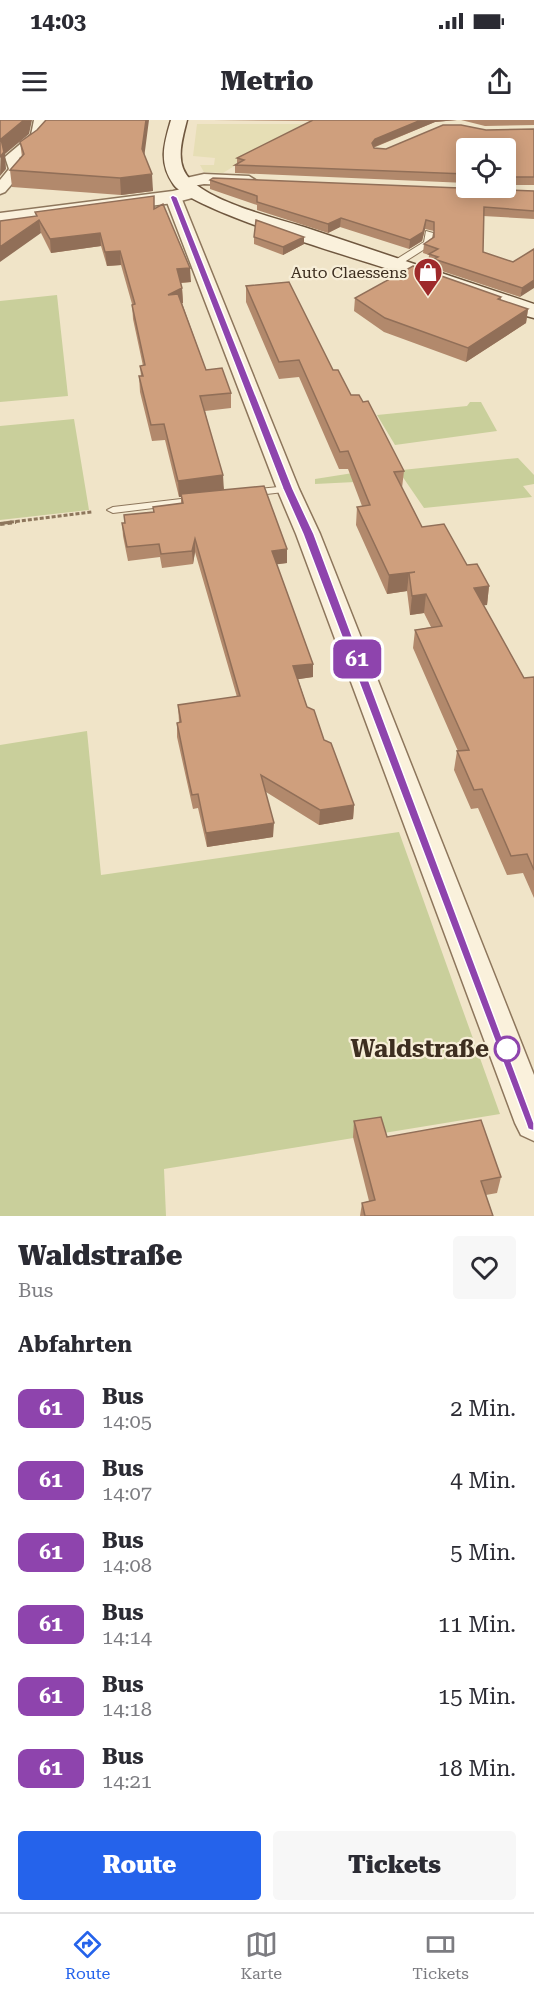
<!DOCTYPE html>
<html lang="de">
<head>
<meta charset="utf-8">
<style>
	body { margin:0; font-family:"Roboto Serif",serif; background:#f7f7f7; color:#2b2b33; height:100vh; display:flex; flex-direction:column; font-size:22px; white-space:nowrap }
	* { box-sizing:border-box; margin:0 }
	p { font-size:20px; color:#7c7c81 }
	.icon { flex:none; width:33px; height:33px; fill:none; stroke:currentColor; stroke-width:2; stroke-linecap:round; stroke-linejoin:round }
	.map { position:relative; height:1096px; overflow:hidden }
	.sheet { display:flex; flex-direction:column; background:#fff; flex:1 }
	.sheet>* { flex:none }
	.badge { padding:0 12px; border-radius:9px; font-size:21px; line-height:39px }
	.tools { position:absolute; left:456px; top:18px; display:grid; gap:12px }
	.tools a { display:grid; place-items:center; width:60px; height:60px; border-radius:6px; background:#fff; box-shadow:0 3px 15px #0003; font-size:30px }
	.map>.badge { position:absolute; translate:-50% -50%; box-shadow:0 0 0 3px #fff }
	h2 { padding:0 18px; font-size:22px; line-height:54px }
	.round { display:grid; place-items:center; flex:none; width:63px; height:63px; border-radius:6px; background:#f7f7f7 }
	.summary { display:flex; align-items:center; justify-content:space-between; height:102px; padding:0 18px }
	h1 { font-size:28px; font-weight:800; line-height:45px }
	.button { display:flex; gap:12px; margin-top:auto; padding:12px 18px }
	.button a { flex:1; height:69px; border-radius:6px; background:#2563eb; color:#fff; font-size:24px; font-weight:800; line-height:69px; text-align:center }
	.button a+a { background:#f7f7f7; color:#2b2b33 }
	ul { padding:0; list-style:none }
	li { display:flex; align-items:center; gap:18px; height:72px; padding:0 18px }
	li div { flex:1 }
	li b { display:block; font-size:22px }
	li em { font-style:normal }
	li .badge { min-width:66px; font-weight:700; text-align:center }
	.status { display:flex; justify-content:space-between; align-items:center; height:42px; padding:0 30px; background:#fff; direction:ltr }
	.status svg { height:16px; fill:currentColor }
	header { display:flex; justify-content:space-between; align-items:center; height:78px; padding:0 18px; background:#fff; font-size:27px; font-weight:800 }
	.tabs { display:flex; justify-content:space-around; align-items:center; height:84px; border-top:2px solid #e1e1e2; background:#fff; font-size:16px; color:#7c7c81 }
	.tabs a { display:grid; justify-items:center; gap:3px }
	.tabs .active { color:#2563eb }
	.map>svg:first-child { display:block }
	.farmland { fill:#e6deb5 }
	.green { fill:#c9cf9b }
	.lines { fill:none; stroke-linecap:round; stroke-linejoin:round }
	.service-casing { stroke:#8d765c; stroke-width:2 }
	.minor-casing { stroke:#8d765c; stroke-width:3 }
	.tertiary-casing { stroke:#8d765c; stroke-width:3 }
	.secondary-casing { stroke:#6f573f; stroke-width:3 }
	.path-far1 { stroke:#8d765c; stroke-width:3; stroke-dasharray:4 2; stroke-linecap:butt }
	.path { stroke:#8d765c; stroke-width:4; stroke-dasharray:4.5 3; stroke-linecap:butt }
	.service { fill:#faf1dc; fill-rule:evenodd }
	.minor { fill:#faf1dc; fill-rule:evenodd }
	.tertiary { fill:#faf1dc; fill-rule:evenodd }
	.secondary { fill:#faf1dc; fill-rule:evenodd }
	.wall { fill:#b2896c }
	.shaded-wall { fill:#916f58 }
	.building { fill:#cf9f7d; stroke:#916f58; stroke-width:1.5 }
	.line { fill:#8e44ad; stroke:#fff; stroke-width:1.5 }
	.stop-dot { fill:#fff; stroke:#8e44ad; stroke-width:3 }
	.labels { text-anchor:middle; stroke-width:4.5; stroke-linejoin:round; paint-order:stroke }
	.far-poi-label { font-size:16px; fill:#3d2e20; stroke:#f7eed8; text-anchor:end }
	.near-stop-label { font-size:24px; font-weight:bold; fill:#3d2e20; stroke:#f7eed8; text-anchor:end }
</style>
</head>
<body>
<div class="status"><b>14:03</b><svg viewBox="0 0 49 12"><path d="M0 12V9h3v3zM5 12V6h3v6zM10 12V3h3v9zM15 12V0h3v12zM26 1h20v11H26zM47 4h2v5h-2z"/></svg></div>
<header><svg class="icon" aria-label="menu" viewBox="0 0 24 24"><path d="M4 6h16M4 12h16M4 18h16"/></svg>Metrio<svg class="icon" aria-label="share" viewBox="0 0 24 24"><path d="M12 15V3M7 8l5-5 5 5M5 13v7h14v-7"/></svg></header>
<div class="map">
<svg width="534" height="1096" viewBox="0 0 534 1096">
	<rect width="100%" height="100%" fill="#f0e4c8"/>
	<path class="farmland" d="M197 4H313L260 30 223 53 204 52 200 45H214L215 38 193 36Z"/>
	<path class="green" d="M57 175 68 276 0 282V181Z
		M470 282H481L497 311 395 325 377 295 467 286Z
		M74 299 89 390 0 400V306Z
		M518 338 534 355V364L523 366 532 377 424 388 400 353 355 362 315 364V359L391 347 402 350Z
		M87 611 101 755 399 712 500 994 164 1049 166 1096H0V625Z"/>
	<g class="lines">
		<g class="service-casing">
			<path id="service" d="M426 111 433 113 431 125 398 146H392V142L424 122Z
				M288 366 294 369 292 371 249 376 243 373 249 370Z
				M198 377 204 380 202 382 113 393 107 390 113 387Z"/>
		</g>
		<g class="minor-casing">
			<path id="minor" d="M34 0H48L45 8 47 13 38 25 19 38 24 50 5 72 0 74V60L9 49 5 37 31 15Z
				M204 54 249 56 257 61 249 66 204 64 182 68 174 63 177 60Z
				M173 72 181 77 299 369 320 414 534 955V1021L521 1015 515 1003 296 414 277 369 165 77Z"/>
		</g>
		<g class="tertiary-casing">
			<path id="tertiary" d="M193 66 200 68 202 72 200 76 173 83 0 105V93L173 71Z"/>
		</g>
		<g class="secondary-casing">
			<path id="secondary" d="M171 0H187C182 20 174 44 191 60 212 82 274 98 304 107 381 133 457 158 534 184V198C490 187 447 169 404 154 362 140 195 92 174 65 158 43 164 24 171 0Z"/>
		</g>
		<path class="path-far1" d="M4 403 92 392"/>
		<path class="path" d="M0 404 16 402"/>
		<use href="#service" class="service"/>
		<use href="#minor" class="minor"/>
		<use href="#tertiary" class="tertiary"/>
		<use href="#secondary" class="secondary"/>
	</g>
	<path class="wall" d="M213 0H457L435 2 373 28 386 29 486 10 534 9V65H506V28H466V63L235 53V45L237 44V38L311 1Z
		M461 0H534V5L485 6Z
		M37 10 144 35 153 71 121 75 12 67 10 50 22 37 20 22Z
		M210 60 534 71V99L483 96V132L513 142 534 129 520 177 433 148V145L428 143 429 135 423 133 424 124 433 117 434 111 425 109 422 121 409 129 340 107 328 113 257 90V85L210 69Z
		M155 89 191 162 181 163 182 168 183 183H182L206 250 231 273V288L205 291 224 370 287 443 276 444 313 544V557L298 559 307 587 324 620 354 685 353 699 319 705 266 672 273 717 207 727 198 688 193 689 177 617V603L179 602 178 585 237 577 195 432 193 444 162 448 160 437 128 441 123 416 122 403H125L124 395 153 392V387L181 384V377H179L165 320 152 321 140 272 139 256H141L140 246H143L133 199 132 184 121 145 107 146 101 126 51 133 41 113 35 92Z
		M254 117 304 124 283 135 254 124Z
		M246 166 333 250 351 275 363 282 404 351 402 368 422 407 467 445 489 466 487 485H483L524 558 534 557V778L523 753 507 755 478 688 471 689 454 650 457 631H458L413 528 415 510 431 507 424 493 410 495 407 471 387 474 356 405 357 387 362 386 348 349H339L299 257 279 259 246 182Z
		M501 177V180L528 189 526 203 466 242 384 212 354 191 355 178Z
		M354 1001 387 1017 501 1057 497 1073 486 1075 493 1096H360L362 1083 369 1081 353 1017Z"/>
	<path class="shaded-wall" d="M24 0H32L29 14 5 34 6 49 0 56 1 19Z
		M146 0H149L143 46 142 29Z
		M421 0H457L435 2 374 27 371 31 372 23 375 19Z
		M152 54 153 71 121 75 120 58Z
		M341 98 340 107 328 113V104Z
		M39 100 41 113 0 142V127Z
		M426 100 425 109 422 121 409 129 410 120Z
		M100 113 101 126 51 133 50 119Z
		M304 117V124L283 135V127Z
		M120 131 121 145 107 146 105 132Z
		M190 148 191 162 177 163V149Z
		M534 160V168L520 177 522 168Z
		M182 168 183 183 169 189 168 175Z
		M528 189 526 203 466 242 468 228Z
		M223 355 224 371 181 374V377H179L178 361Z
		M195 419V432L193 444 192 431Z
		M287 429V443L272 445V431Z
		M415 452 409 453 407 471 387 474 389 455Z
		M489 466 487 485 472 487 474 468Z
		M426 474 424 493 410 495 412 476Z
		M313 544V557L293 560V546Z
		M354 685 353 699 319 705 320 690Z
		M274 703 273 717 207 727 206 713Z"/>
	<path class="building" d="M0 0H24L1 19 4 32 0 37Z
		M46 0H146L142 29 152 54 120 58 10 50 24 34 20 22 37 10Z
		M313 0H421L375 19 372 23 374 28 386 29 443 5H461L486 10 534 9V57H506V28H466V54L235 45 244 40 237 38Z
		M213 58 534 71V91L484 87 483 132 513 142 534 129V160L522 168 434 139 438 137 429 134 438 129 424 124 434 117V102L426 100 423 112 410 120 341 98 328 104 257 82V76L210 60Z
		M154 76V89L163 84 190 148 177 149 182 168 168 175 178 174 206 250 222 248 231 273 200 276 223 355 178 361 164 304 151 305 139 256H143L140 246 145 245 132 185 135 184 120 131 105 132 100 113 50 119 39 100 0 127V101L37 96 35 92Z
		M256 100 304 117 283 127 254 117Z
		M413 146 501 177 498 179 528 189 468 228 385 198 355 178Z
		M289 162 333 250H338L351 275H359L363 282 368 281 404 351 394 352 422 407 444 404 467 445 477 444 489 466 474 468 524 558 534 557V750L527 734 511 736 482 669 474 670 457 631 469 630 415 510 442 506 426 474 412 476 409 453 415 452 389 455 357 387 370 385 348 331 340 332 299 240 279 242 246 166Z
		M264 366 287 429 272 431 313 544 293 546 307 587 314 590 324 620 331 623 354 685 320 690 261 655 274 703 206 713 198 674 192 675 188 657 177 603 181 602 178 585 240 576 195 419 192 431 161 434 159 424 127 427 122 403H125L124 395 154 392 153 387 183 383 181 374Z
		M381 997 387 1017 481 1000 501 1057 481 1061 493 1096H365L362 1083 375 1080 354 1001Z"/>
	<path class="line" d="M173 75 177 77 293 369 314 414 534 1003V1011L528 1009 526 1003 303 414 283 369 170 77Z"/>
	<defs>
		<g id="shop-pin" transform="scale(1.5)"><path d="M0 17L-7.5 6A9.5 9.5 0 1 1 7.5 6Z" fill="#9e2a2b" stroke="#f7eed8"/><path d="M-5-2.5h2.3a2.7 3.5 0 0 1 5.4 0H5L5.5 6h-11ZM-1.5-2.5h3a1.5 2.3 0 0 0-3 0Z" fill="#fff"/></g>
	</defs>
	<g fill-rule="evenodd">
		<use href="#shop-pin" x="428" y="152"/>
	</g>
	<circle class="stop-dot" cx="507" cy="929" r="12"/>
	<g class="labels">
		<g class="far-poi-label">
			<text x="407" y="158">Auto Claessens</text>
		</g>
		<g class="near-stop-label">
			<text x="489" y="937">Waldstraße</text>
		</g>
	</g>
</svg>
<div class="tools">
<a><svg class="icon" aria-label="locate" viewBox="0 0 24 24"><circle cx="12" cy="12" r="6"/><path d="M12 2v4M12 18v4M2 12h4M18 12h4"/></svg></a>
</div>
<b class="badge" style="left:357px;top:539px;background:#8e44ad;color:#fff">61</b>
</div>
<section class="sheet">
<div class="summary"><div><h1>Waldstraße</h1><p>Bus</p></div><a class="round"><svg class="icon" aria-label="heart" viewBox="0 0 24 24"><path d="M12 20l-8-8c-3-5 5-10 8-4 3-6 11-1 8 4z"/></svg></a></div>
<h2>Abfahrten</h2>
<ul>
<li><span class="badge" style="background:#8e44ad;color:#fff">61</span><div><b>Bus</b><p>14:05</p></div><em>2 Min.</em></li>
<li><span class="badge" style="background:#8e44ad;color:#fff">61</span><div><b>Bus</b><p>14:07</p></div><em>4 Min.</em></li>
<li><span class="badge" style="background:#8e44ad;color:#fff">61</span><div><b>Bus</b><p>14:08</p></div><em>5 Min.</em></li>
<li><span class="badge" style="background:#8e44ad;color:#fff">61</span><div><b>Bus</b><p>14:14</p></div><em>11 Min.</em></li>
<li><span class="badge" style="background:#8e44ad;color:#fff">61</span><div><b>Bus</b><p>14:18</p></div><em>15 Min.</em></li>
<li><span class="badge" style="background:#8e44ad;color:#fff">61</span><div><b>Bus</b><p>14:21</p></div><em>18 Min.</em></li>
</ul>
<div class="button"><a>Route</a><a>Tickets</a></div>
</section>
<nav class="tabs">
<a class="active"><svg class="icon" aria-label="directions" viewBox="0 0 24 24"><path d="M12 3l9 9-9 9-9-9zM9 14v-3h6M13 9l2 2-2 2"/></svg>Route</a>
<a><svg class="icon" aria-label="map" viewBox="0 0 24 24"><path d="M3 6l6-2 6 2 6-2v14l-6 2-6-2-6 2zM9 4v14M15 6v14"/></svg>Karte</a>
<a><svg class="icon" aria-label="tickets" viewBox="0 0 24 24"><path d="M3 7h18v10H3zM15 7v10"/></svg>Tickets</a>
</nav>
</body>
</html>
